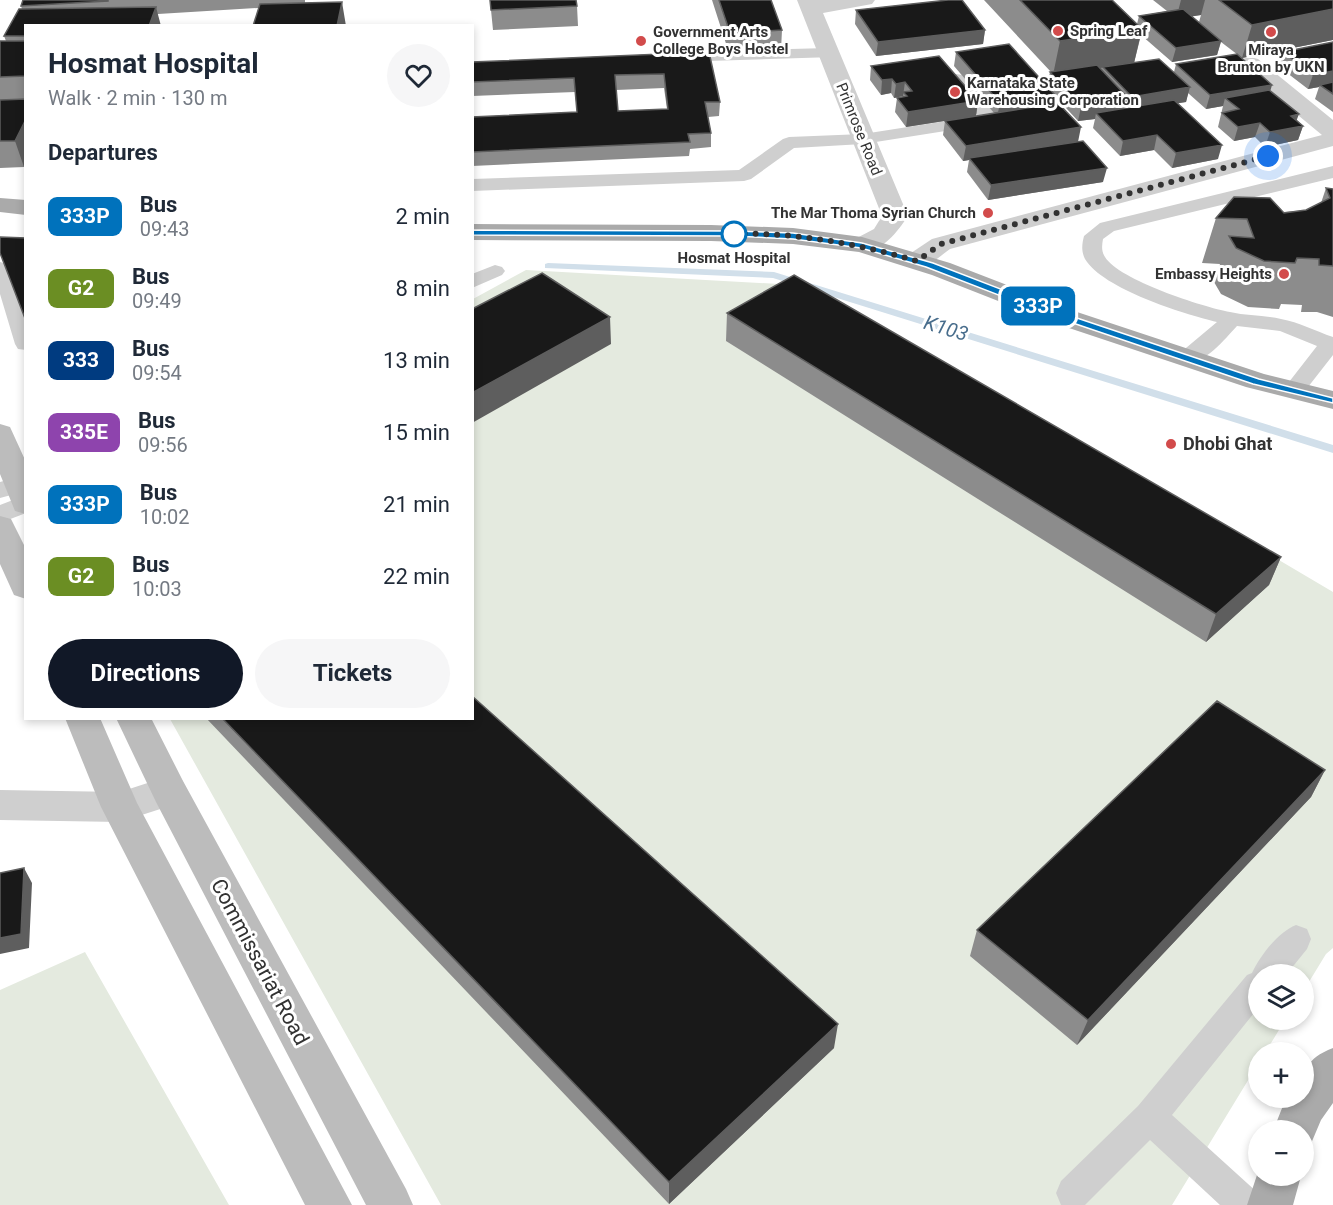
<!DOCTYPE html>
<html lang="en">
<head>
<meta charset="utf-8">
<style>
	body { margin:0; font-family:Roboto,sans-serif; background:#f6f6f7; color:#1f2937; height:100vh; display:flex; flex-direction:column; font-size:22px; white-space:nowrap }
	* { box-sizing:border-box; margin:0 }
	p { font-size:20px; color:#747a83 }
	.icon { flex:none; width:33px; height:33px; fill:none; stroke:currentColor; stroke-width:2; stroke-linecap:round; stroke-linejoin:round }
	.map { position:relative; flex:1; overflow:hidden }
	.details { position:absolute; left:24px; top:24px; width:450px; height:696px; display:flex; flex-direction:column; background:#fff; border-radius:0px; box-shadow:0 3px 9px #0003 }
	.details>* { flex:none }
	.badge { padding:0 12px; border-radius:9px; font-size:21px; line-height:39px }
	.buttons { position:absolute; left:1248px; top:964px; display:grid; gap:12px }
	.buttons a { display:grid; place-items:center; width:66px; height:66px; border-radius:50%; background:#fff; box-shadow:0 3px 9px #0003; font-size:30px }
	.you { position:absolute; width:30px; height:30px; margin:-15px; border:4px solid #fff; border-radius:50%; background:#1a73e8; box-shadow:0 0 0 9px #1a73e833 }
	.map>.badge { position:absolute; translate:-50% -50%; box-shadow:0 0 0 3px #fff }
	h2 { padding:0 24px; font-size:22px; line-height:54px }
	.round { display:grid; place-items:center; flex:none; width:63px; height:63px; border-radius:32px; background:#f6f6f7 }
	.summary { display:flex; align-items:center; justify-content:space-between; height:102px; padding:0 24px }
	h1 { font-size:28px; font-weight:700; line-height:45px }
	.button { display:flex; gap:12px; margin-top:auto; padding:12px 24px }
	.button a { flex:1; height:69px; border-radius:36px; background:#111827; color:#fff; font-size:24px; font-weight:700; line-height:69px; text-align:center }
	.button a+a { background:#f6f6f7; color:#1f2937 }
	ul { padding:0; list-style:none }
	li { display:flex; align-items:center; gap:18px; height:72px; padding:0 24px }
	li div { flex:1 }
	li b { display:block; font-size:22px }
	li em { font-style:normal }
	li .badge { min-width:66px; font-weight:700; text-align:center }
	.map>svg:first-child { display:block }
	.green { fill:#e4eadf }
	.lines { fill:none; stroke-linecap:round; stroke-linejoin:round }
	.stream { fill:#d1dfea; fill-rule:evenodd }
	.service { fill:#cfcfcf; fill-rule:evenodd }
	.minor { fill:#cfcfcf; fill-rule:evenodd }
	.secondary { fill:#bcbcbc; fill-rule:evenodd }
	.primary { fill:#aaa; fill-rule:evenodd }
	.wall { fill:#8c8c8c; fill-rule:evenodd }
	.shaded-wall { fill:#5e5e5e }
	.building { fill:#191919; stroke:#5e5e5e; stroke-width:1.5; fill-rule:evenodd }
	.line { fill:#0072bc; stroke:#fff; stroke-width:1.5 }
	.walk { stroke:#323232; stroke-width:6; stroke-dasharray:0 10.8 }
	.poi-dot { fill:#d24b4b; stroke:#fff; stroke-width:2 }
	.stop-dot { fill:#fff; stroke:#0072bc; stroke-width:3 }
	.labels { text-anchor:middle; stroke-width:6; stroke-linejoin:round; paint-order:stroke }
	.far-poi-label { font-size:15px; font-weight:bold; fill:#323232; stroke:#fff; text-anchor:start }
	.far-street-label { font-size:15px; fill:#323232; stroke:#fff }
	.far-stop-label { font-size:15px; font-weight:bold; fill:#323232; stroke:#fff }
	.poi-label { font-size:18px; font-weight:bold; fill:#323232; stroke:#fff; text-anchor:start }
	.water-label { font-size:20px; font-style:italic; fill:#486d8c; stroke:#fff }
	.near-street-label { font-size:21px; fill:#323232; stroke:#fff }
</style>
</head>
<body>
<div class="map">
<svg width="1333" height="1205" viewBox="0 0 1333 1205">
	<rect width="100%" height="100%" fill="#fff"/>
	<path class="green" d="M526 270 814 286 1333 592V948L1326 954 1304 990V975H1258V1020H1285L1265 1053H1258V1064L1172 1205H441L170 719 472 718 473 299Z
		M85 952 229 1205H0V990Z"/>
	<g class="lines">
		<path class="stream" d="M548 263 774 272 1333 445V453L773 278 545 268V264Z"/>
		<path class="service" d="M828 48 834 49 836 53 834 57 676 62 670 61 668 57 670 53 676 52Z
			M956 74 962 75 996 115 999 119 996 123 863 144 794 148 751 179 744 181 472 191V179L739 170 783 139 789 137 863 134 978 116 947 79 950 75Z
			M1333 166V178L1114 231 1103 239C1102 245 1101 251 1105 257 1119 280 1203 307 1230 312 1247 316 1264 315 1281 319 1299 322 1315 331 1333 337V355L1301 396 1293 398 1285 396 1282 391 1317 346 1280 331 1237 326C1223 341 1202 368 1180 363L1177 358 1180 353 1217 322C1184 314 1103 289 1085 259 1081 251 1082 244 1084 236L1100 223Z
			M0 262 7 264 10 268 26 306V350L18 349 15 344 0 294Z
			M495 265 502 267 505 271 502 275 472 288V274Z
			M18 477 26 479V491L0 498V482Z
			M26 495V513L0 523V505Z
			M1296 925 1307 929 1311 939 1307 949 1286 975H1258V1008L1172 1115 1258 1193 1263 1205H1220L1150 1140 1085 1205H1061L1056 1193 1061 1181 1138 1106 1247 975 1252 973C1260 956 1278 932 1296 925Z"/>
		<path class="minor" d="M797 0H875L872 4 823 13 908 216C895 235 879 257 853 250L849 245 853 240 874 229 882 216Z
			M1250 57 1258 59 1333 120V146L950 249C936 259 925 271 908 267L904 261 908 255 932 239 1322 135 1242 69 1239 64 1242 59Z
			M169 776 182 780 187 791 182 802 120 822 0 820V790L120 792Z"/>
		<path class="secondary" d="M0 424 10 427 26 462V514L15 511 0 474Z
			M0 516 11 519 26 549V599L14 595 0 564Z
			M65 718H100L137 803 352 1205H305L101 807Z
			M116 718H151L183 781 406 1189 413 1205H366L156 802Z"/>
		<path class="primary" d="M0 198 26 200V215L0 212Z
			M472 224 711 225 793 228 862 237 950 263 1074 311 1264 374 1333 391V409L1246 387 1054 323 932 275 859 252 793 244 711 241 472 240Z
			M1333 1048V1103L1321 1120 1310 1146 1304 1149V1131H1273L1286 1098H1304C1304 1070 1305 1059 1333 1048Z
			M1258 1172V1176H1301L1293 1205H1247Z"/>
	</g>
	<path class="wall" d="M23 0H305V3L258 8 158 14 26 26V164L24 167 0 168V41H6L4 36 22 9 21 6Z
		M490 0 577 6 578 26 493 30Z
		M712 0H771L782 30 781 50 729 53Z
		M984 0H1112L1137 24 1139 16 1167 11 1153 0H1333V40L1242 58 1221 42 1217 55 1172 62 1141 35 1134 63 1174 72 1176 64 1270 91 1297 120 1303 126 1298 140 1265 147 1255 137 1234 141 1218 127 1223 106 1206 109 1188 93 1186 102 1178 103 1218 159 1172 168 1154 150 1120 156 1093 128 1095 119 1078 121 1055 96 1053 103 1078 141 1103 182 988 200 967 172 969 160 963 161 943 135 945 121 994 113 954 66 956 52 1047 86 1050 72H1051ZM1201 15 1199 22 1192 16Z
		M856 10 985 30 983 44 876 56 855 24Z
		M1333 42V112L1315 99 1319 87 1308 89 1278 66 1283 52Z
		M709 52 720 102 719 116 708 117 711 133V147L690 149 689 156 472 166V117L577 112 575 92 472 96V62ZM664 88 667 109 618 111 616 90Z
		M871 66 978 101 976 116 906 127 895 112 897 98 903 97V96L894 98 891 93 881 95 870 80Z
		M1326 188 1333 189V317L1317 312H1301L1302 305 1281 304 1279 309 1248 307 1221 294 1214 282 1220 264 1202 263 1216 218 1306 210 1321 203Z
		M727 313 1281 557 1269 585 1206 642 726 341Z
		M206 718H472L834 1048 669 1204Z
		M1325 770 1311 797 1077 1045 970 956 977 930Z"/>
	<path class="shaded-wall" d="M1181 0H1205L1201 15 1176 19Z
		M342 2 346 26H337Z
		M156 7 161 26H149Z
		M1333 9V40L1242 58 1252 25Z
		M1142 29 1134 63 1053 75 1060 41Z
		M985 30 983 44 876 56 878 42Z
		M1221 41 1217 55 1172 62 1176 48Z
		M1333 71V84L1320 85 1319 87 1308 89 1313 75Z
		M892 79 891 93 881 95 882 80Z
		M905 82 903 96 894 98 896 84Z
		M1272 85 1268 99 1225 98 1223 106 1206 109 1210 95Z
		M1190 87 1186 102 1129 111 1132 97Z
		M1055 95 1052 109 997 117 1000 103Z
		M1129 99 1126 114 1096 113 1095 119 1078 121 1081 107Z
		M978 101 976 116 906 127 908 112Z
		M1299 114 1294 127 1303 126 1298 140 1265 147 1270 132 1291 116Z
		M26 119V164L24 167 15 141Z
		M1260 123 1255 137 1234 141 1238 127Z
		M1081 127 1078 142 969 158V160L963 161 966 146Z
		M1157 135 1154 150 1120 156 1123 141Z
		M1222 145 1218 159 1172 168 1176 153Z
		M1107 168 1103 182 988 200 991 185Z
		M610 317 611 344 472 423V393Z
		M1281 557 1269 585 1206 642 1216 614Z
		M1325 770 1311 797 1077 1045 1088 1020Z
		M24 868 32 883 29 948 0 954V938Z
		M838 1024 834 1048 669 1204V1182Z"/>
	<path class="building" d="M23 0H108V1L21 6Z
		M490 0H576L577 6 491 10Z
		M719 0H771L782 30 730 33Z
		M948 0H962L985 30 878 42 856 10Z
		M1020 0H1112L1142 29 1060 41Z
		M1219 0H1333V9L1252 25Z
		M342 2 337 26H253L260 4Z
		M156 7 149 26H26V36H4L19 9Z
		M1183 9 1221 41 1176 48 1139 16Z
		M0 41H26V76L0 77Z
		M1333 42V71L1313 75 1283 52Z
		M1009 44 1055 95 1000 103 956 52Z
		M709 52 720 102H705L711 133 688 134 690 142 472 152V117L577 112 574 78 472 82V62ZM664 74 668 109 618 111 615 75Z
		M1237 54 1272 85 1210 95 1176 64Z
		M939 56 978 101 908 112 897 98 907 96 903 92 912 91 905 82 896 84 892 79 882 80 871 66Z
		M1159 59 1190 87 1132 97 1103 67Z
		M1097 65 1129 99 1081 107 1050 72Z
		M1333 82V94L1320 85Z
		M1269 90 1299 114 1291 116 1303 126 1270 132 1260 123 1238 127 1222 113 1239 109 1225 98Z
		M26 99V119L15 141H0V100Z
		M1174 100 1222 145 1176 153 1157 135 1123 141 1096 113Z
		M1058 103 1081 127 966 146 945 121Z
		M1083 141 1107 168 991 185 969 158Z
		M1326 188 1333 189V266L1319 265V259L1297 258 1295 263 1264 261 1236 248 1229 236 1254 238 1247 219 1216 218 1234 197 1270 198 1284 213 1306 210 1330 198Z
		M0 237 26 238V321L0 253Z
		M542 273 610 317 472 393V309Z
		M794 275 1281 557 1216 614 727 313Z
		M472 696 838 1024 669 1182 222 718H472Z
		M1217 701 1325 770 1088 1020 977 930Z
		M24 868 21 934 0 938V873Z"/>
	<path class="line" d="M469 230 734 231 793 233 862 243 933 263 1068 315 1259 379 1333 398V403L1253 384 1061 319 926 267 861 248 793 239 734 236 472 235 469 234Z"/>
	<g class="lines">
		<path class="walk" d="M734 234C795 232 858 244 917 261L941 244 1268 156"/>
	</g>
	<g class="poi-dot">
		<circle cx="1058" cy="31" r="6"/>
		<circle cx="1271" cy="32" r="6"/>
		<circle cx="641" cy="41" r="6"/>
		<circle cx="955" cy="92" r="6"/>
		<circle cx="988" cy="213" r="6"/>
		<circle cx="1284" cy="274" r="6"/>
		<circle cx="1171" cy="444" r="6"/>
	</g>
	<circle class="stop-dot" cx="734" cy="234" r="12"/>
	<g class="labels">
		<g class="far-poi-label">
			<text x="1070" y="36">Spring Leaf</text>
			<text x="653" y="37">Government Arts<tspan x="653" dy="17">College Boys Hostel</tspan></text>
			<text x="1271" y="55" text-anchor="middle">Miraya<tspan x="1271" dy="17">Brunton by UKN</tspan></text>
			<text x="967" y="88">Karnataka State<tspan x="967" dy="17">Warehousing Corporation</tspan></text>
			<text x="976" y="218" text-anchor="end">The Mar Thoma Syrian Church</text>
			<text x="1272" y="279" text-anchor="end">Embassy Heights</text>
		</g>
		<g class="far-street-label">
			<text transform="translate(859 129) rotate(68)" y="5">Primrose Road</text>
		</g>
		<g class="far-stop-label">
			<text x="734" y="263">Hosmat Hospital</text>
		</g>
		<g class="poi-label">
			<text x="1183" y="450">Dhobi Ghat</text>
		</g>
		<g class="water-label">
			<text transform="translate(946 328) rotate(17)" y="7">K103</text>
		</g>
		<g class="near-street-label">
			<text transform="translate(260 962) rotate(62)" y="7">Commissariat Road</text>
		</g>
	</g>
</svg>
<div class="buttons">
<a><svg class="icon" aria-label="layers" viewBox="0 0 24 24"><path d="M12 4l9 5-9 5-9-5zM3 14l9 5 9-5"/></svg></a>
<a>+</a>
<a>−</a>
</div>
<div class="you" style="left:1268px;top:156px"></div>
<b class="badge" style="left:1038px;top:306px;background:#0072bc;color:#fff">333P</b>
<section class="details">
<div class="summary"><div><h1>Hosmat Hospital</h1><p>Walk · 2 min · 130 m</p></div><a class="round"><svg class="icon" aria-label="heart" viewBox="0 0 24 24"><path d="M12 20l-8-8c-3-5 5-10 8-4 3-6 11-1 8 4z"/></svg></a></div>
<h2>Departures</h2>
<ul>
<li><span class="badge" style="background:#0072bc;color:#fff">333P</span><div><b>Bus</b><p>09:43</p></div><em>2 min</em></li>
<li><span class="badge" style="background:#6b8e23;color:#fff">G2</span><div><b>Bus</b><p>09:49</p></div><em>8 min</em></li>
<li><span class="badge" style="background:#003b80;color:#fff">333</span><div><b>Bus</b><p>09:54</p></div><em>13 min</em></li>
<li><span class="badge" style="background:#8e44ad;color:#fff">335E</span><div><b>Bus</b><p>09:56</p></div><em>15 min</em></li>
<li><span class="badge" style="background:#0072bc;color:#fff">333P</span><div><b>Bus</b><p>10:02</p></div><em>21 min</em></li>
<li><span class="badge" style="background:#6b8e23;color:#fff">G2</span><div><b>Bus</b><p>10:03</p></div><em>22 min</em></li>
</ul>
<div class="button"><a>Directions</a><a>Tickets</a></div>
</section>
</div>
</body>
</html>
